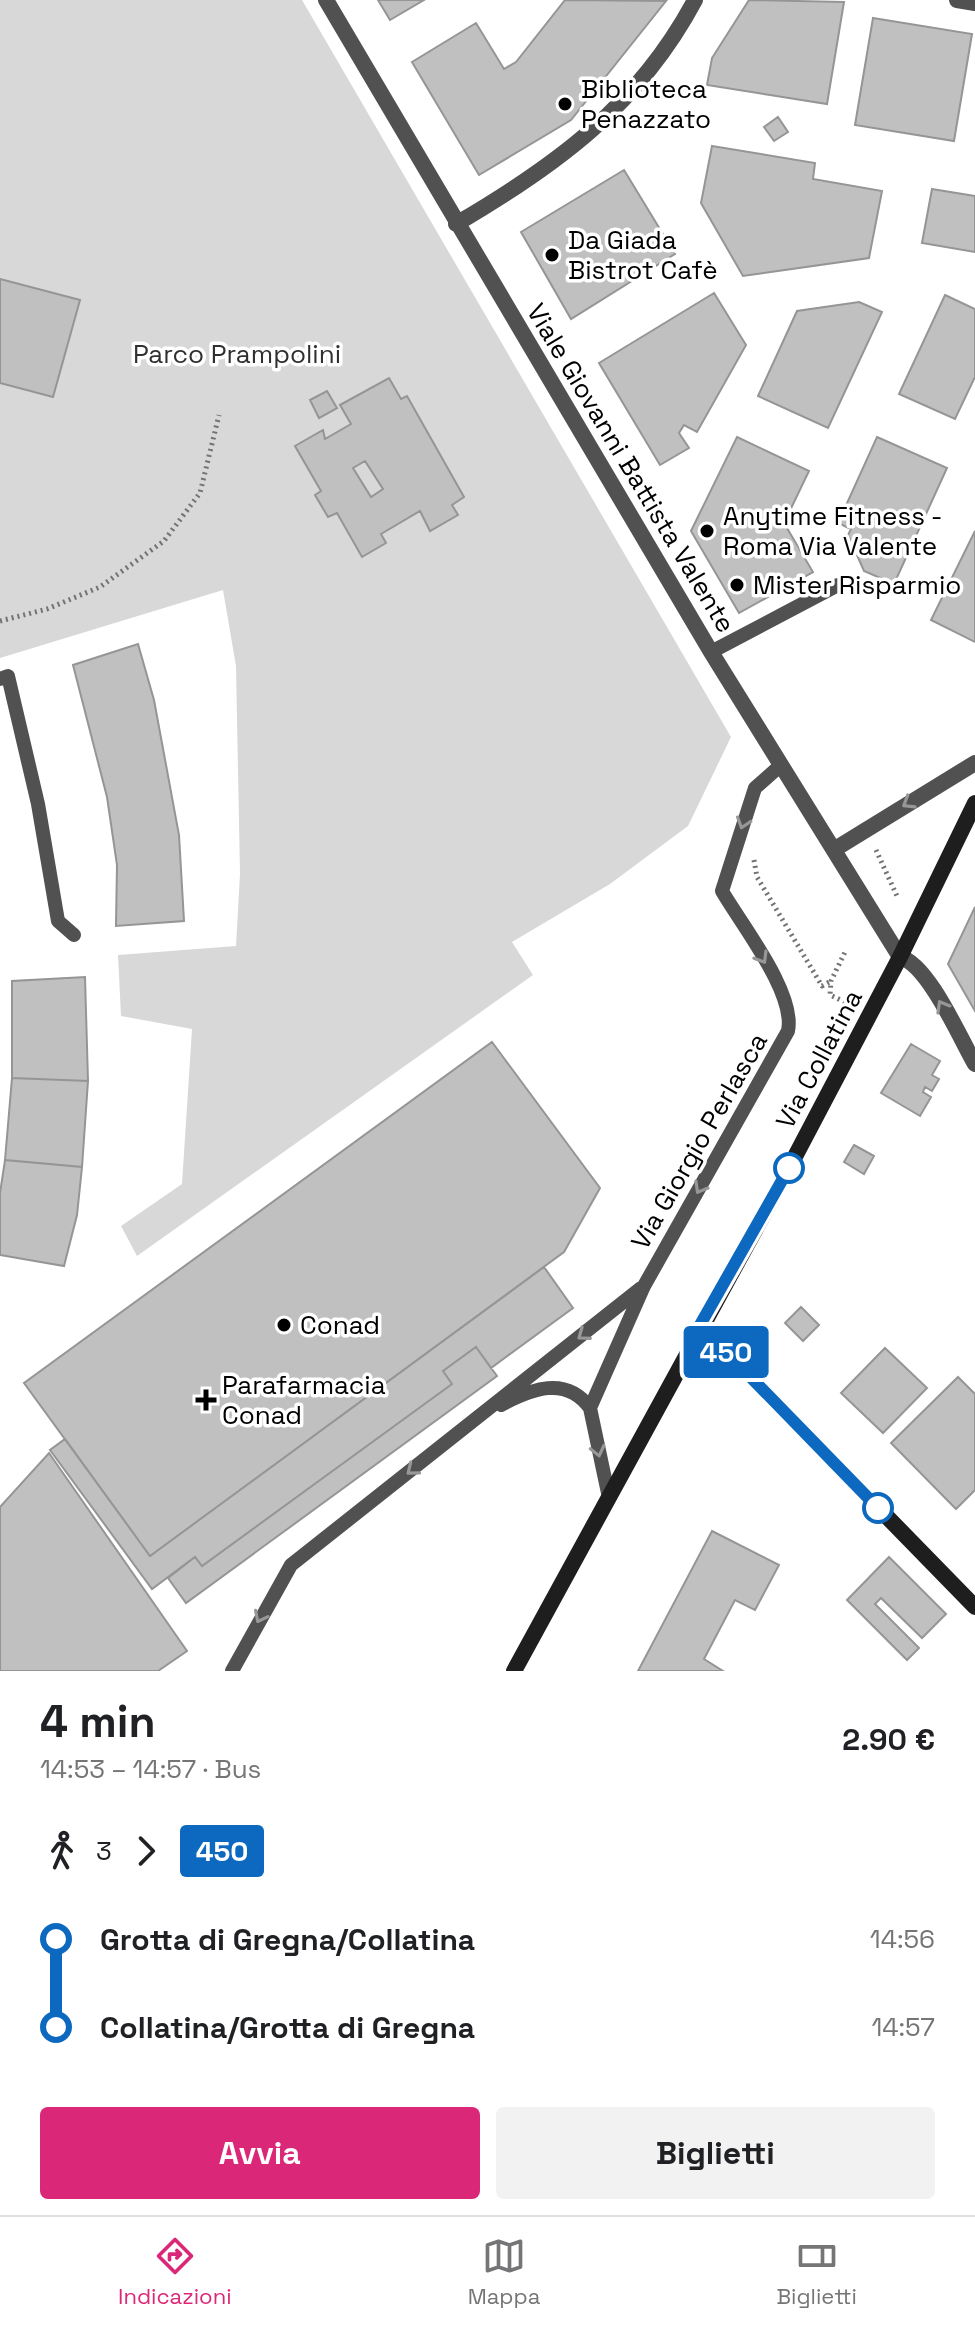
<!DOCTYPE html>
<html lang="it">
<head>
<meta charset="utf-8">
<style>
	body { margin:0; font-family:"Space Grotesk",sans-serif; background:#f2f2f2; color:#202124; height:100vh; display:flex; flex-direction:column; font-size:30px; white-space:nowrap }
	* { box-sizing:border-box; margin:0 }
	p { font-size:26px; color:#757577 }
	.icon { flex:none; width:44px; height:44px; fill:none; stroke:currentColor; stroke-width:2; stroke-linecap:round; stroke-linejoin:round }
	.map { position:relative; height:1671px; overflow:hidden }
	.panel { display:flex; flex-direction:column; background:#fff; flex:1 }
	.panel>* { flex:none }
	.badge { padding:0 16px; border-radius:6px; font-size:28px; line-height:52px }
	.map>.badge { position:absolute; translate:-50% -50%; box-shadow:0 0 0 4px #fff }
	.legs { display:flex; align-items:center; gap:12px; height:88px; padding:0 40px; font-size:26px }
	.legs p { margin-inline-start:auto }
	.headline { display:flex; align-items:center; justify-content:space-between; height:136px; padding:0 40px }
	h1 { font-size:44px; font-weight:800; line-height:60px }
	.primary-button { display:flex; gap:16px; margin-top:auto; padding:16px 40px }
	.primary-button a { flex:1; height:92px; border-radius:8px; background:#db2777; color:#fff; font-size:32px; font-weight:800; line-height:92px; text-align:center }
	.primary-button a+a { background:#f2f2f2; color:#202124 }
	ul { padding:0 40px; list-style:none }
	li { display:flex; align-items:center; gap:28px; height:88px; font-size:30px }
	li i { display:grid; place-items:center; width:12px; height:100%; margin:0 10px; background:currentColor }
	li i::after { content:''; width:20px; height:20px; margin:-10px; border:6px solid; border-radius:50%; background:#fff }
	li p { margin-inline-start:auto }
	li:first-child i { background:linear-gradient(#0000 50%,currentColor 0) }
	li:last-child i { background:linear-gradient(currentColor 50%,#0000 0) }
	.dock { display:flex; justify-content:space-around; align-items:center; height:112px; border-top:2px solid #e0e0e0; background:#fff; font-size:22px; color:#757577 }
	.dock a { display:grid; justify-items:center; gap:4px }
	.dock .current { color:#db2777 }
	.map>svg:first-child { display:block }
	.green { fill:#d8d8d8 }
	.building { fill:#c0c0c0; stroke:#959595; stroke-width:2; fill-rule:evenodd }
	.lines { fill:none; stroke-linecap:round; stroke-linejoin:round }
	.path { stroke:#737373; stroke-width:5; stroke-dasharray:2 4; stroke-linecap:butt }
	.lane { stroke:#515151; stroke-width:14 }
	.street { stroke:#515151; stroke-width:16 }
	.secondary { stroke:#1e1e1e; stroke-width:16 }
	.oneway { stroke:#979797 }
	.line-1-casing { stroke:#fff; stroke-width:18 }
	.line-1 { stroke:#0c69bf; stroke-width:12 }
	.poi-dot { fill:#000; stroke:#fff; stroke-width:3 }
	.stop-1-dot { fill:#fff; stroke:#0c69bf; stroke-width:4 }
	.labels { text-anchor:middle; stroke-width:7; stroke-linejoin:round; paint-order:stroke }
	.poi-label { font-size:26px; fill:#000; stroke:#fff; text-anchor:start }
	.park-label { font-size:26px; fill:#2f2f2f; stroke:#fff }
	.street-label { font-size:26px; fill:#000; stroke:#fff }
</style>
</head>
<body>
<div class="map">
<svg width="975" height="1671" viewBox="0 0 975 1671">
	<rect width="100%" height="100%" fill="#fff"/>
	<path class="green" d="M0 0H302L731 737 688 826 610 884 512 942 533 975 137 1256 121 1226 182 1184 192 1029 121 1016 118 955 236 946 240 874 236 666 223 590 0 658Z"/>
	<path class="building" d="M378 0H424L390 20Z
		M565 0 666 1 571 120 479 175 412 62 476 23 504 69 516 62Z
		M749 0 844 2 827 104 707 85 712 58Z
		M873 18 972 34 954 141 855 125Z
		M778 117 788 132 774 141 764 127Z
		M712 146 815 163 813 179 882 191 869 258 743 276 701 203Z
		M624 170 675 254 571 319 521 232Z
		M932 189 975 196V252L922 243Z
		M0 279 80 300 53 397 0 383Z
		M714 293 746 345 697 432 684 425 679 433 689 448 660 465 599 363Z
		M945 295 975 309V377L955 419 899 394Z
		M859 302 882 312 828 428 758 396 797 311Z
		M389 378 401 399 407 396 464 497 452 505 458 515 430 531 420 511 381 534 386 543 362 557 337 513 328 517 315 495 321 491 295 446 323 430 325 439 351 424 340 405ZM365 461 383 489 371 497 353 468Z
		M327 391 337 408 319 418 310 400Z
		M737 437 809 471 784 523 813 572 739 613 691 531Z
		M877 437 947 468 894 584 864 571 848 535 851 529 838 523Z
		M975 531V642L931 620Z
		M138 644 154 700 179 835 184 921 116 926 117 865 107 797 73 665Z
		M975 907V1011L948 964Z
		M85 977 88 1081 12 1078V981Z
		M492 1042 600 1188 564 1252 150 1556 24 1383Z
		M911 1044 940 1061 932 1075 939 1079 932 1091 925 1087 923 1092 931 1097 920 1116 881 1093Z
		M12 1078 88 1081 82 1167 5 1160Z
		M854 1145 874 1156 864 1174 844 1162Z
		M5 1160 82 1167 77 1215 64 1266 0 1255V1193Z
		M544 1267 573 1308 491 1368 476 1347 443 1371 452 1384 202 1566 195 1557 152 1589 50 1450 65 1439 150 1556Z
		M801 1307 819 1325 803 1341 785 1323Z
		M476 1347 497 1376 186 1603 168 1578 195 1557 202 1566 452 1384 443 1371Z
		M885 1348 927 1388 883 1433 841 1393Z
		M958 1377 975 1394V1490L956 1509 891 1443Z
		M49 1453 187 1651 158 1671H0V1507Z
		M712 1531 779 1565 755 1610 735 1600 704 1659 723 1671H638Z
		M889 1557 946 1614 922 1638 881 1598 875 1604 919 1648 907 1660 847 1600Z"/>
	<g class="lines">
		<path class="path" d="M0 621 47 609 100 587 164 541 200 493 219 415
			M876 850 897 896
			M754 860 757 877 822 986 831 981
			M845 1002 830 995 831 981 845 952"/>
		<path class="lane" d="M711 652 838 585
			M0 679 8 676 38 804 58 921 74 935
			M501 1405C531 1389 566 1375 590 1408L608 1493
			M590 1408 644 1286 788 1031C796 993 741 924 722 891L755 788 781 765
			M232 1671 291 1565 641 1288"/>
		<path class="street" d="M326 0 711 652 900 957C928 964 960 1038 975 1064
			M957 0 975 3
			M456 224C557 165 639 105 695 0
			M835 849 975 763"/>
		<path class="secondary" d="M700 1325 975 1607
			M514 1671 789 1168 900 957 975 803"/>
	</g>
	<defs><path id="oneway-chevron" d="M-2-3.5L2.5 0L-2 3.5" fill="none" stroke-width="1.6" stroke-linecap="round" stroke-linejoin="round" transform="scale(2)"/></defs>
	<g class="oneway">
		<use href="#oneway-chevron" transform="translate(908 803) rotate(149)"/>
		<use href="#oneway-chevron" transform="translate(743 823) rotate(108)"/>
		<use href="#oneway-chevron" transform="translate(762 958) rotate(59)"/>
		<use href="#oneway-chevron" transform="translate(942 1006) rotate(-120)"/>
		<use href="#oneway-chevron" transform="translate(700 1188) rotate(120)"/>
		<use href="#oneway-chevron" transform="translate(583 1335) rotate(144)"/>
		<use href="#oneway-chevron" transform="translate(598 1451) rotate(77)"/>
		<use href="#oneway-chevron" transform="translate(412 1470) rotate(141)"/>
		<use href="#oneway-chevron" transform="translate(260 1617) rotate(117)"/>
	</g>
	<g class="lines">
		<g class="line-1-casing">
			<path id="line-1" d="M789 1168 700 1325 878 1508"/>
		</g>
		<use href="#line-1" class="line-1"/>
	</g>
	<g class="poi-dot">
		<circle cx="565" cy="104" r="8"/>
		<circle cx="552" cy="255" r="8"/>
		<circle cx="707" cy="531" r="8"/>
		<circle cx="737" cy="585" r="8"/>
		<circle cx="284" cy="1325" r="8"/>
		<path d="M202 1388h8v8h8v8h-8v8h-8v-8h-8v-8h8z"/>
	</g>
	<g class="stop-1-dot">
		<circle cx="789" cy="1168" r="14"/>
		<circle cx="878" cy="1508" r="14"/>
	</g>
	<g class="labels">
		<g class="poi-label">
			<text x="581" y="98">Biblioteca<tspan x="581" dy="30">Penazzato</tspan></text>
			<text x="568" y="249">Da Giada<tspan x="568" dy="30">Bistrot Cafè</tspan></text>
			<text x="723" y="525">Anytime Fitness -<tspan x="723" dy="30">Roma Via Valente</tspan></text>
			<text x="753" y="594">Mister Risparmio</text>
			<text x="300" y="1334">Conad</text>
			<text x="222" y="1394">Parafarmacia<tspan x="222" dy="30">Conad</tspan></text>
		</g>
		<g class="park-label">
			<text x="237" y="363">Parco Prampolini</text>
		</g>
		<g class="street-label">
			<text transform="translate(631 468) rotate(59)" y="9">Viale Giovanni Battista Valente</text>
			<text transform="translate(819 1059) rotate(-62)" y="9">Via Collatina</text>
			<text transform="translate(699 1141) rotate(-60)" y="9">Via Giorgio Perlasca</text>
		</g>
	</g>
</svg>
<b class="badge" style="left:726px;top:1352px;background:#0c69bf;color:#fff">450</b>
</div>
<section class="panel">
<div class="headline"><div><h1>4 min</h1><p>14:53 – 14:57 · Bus</p></div><b>2.90 €</b></div>
<div class="legs"><svg class="icon" aria-label="walk" viewBox="0 0 24 24"><circle cx="13" cy="4" r="2"/><path d="M13 8l-2 6 4 7M11 14l-3 7M7 12l3-4h3l4 4"/></svg>3<svg class="icon" aria-label="forward" viewBox="0 0 24 24"><path d="M9 5l7 7-7 7"/></svg><b class="badge" style="background:#0c69bf;color:#fff">450</b></div>
<ul>
<li><i style="color:#0c69bf"></i><b>Grotta di Gregna/Collatina</b><p>14:56</p></li>
<li><i style="color:#0c69bf"></i><b>Collatina/Grotta di Gregna</b><p>14:57</p></li>
</ul>
<div class="primary-button"><a>Avvia</a><a>Biglietti</a></div>
</section>
<nav class="dock">
<a class="current"><svg class="icon" aria-label="directions" viewBox="0 0 24 24"><path d="M12 3l9 9-9 9-9-9zM9 14v-3h6M13 9l2 2-2 2"/></svg>Indicazioni</a>
<a><svg class="icon" aria-label="map" viewBox="0 0 24 24"><path d="M3 6l6-2 6 2 6-2v14l-6 2-6-2-6 2zM9 4v14M15 6v14"/></svg>Mappa</a>
<a><svg class="icon" aria-label="tickets" viewBox="0 0 24 24"><path d="M3 7h18v10H3zM15 7v10"/></svg>Biglietti</a>
</nav>
</body>
</html>
